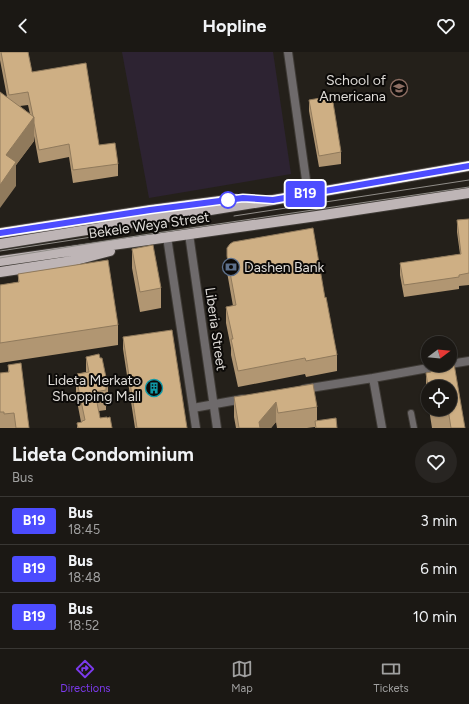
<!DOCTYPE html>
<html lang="en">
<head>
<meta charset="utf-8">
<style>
	body { margin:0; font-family:Figtree,sans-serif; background:#282522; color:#f1f3f6; height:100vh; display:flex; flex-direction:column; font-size:15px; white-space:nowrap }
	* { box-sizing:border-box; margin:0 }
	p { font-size:13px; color:#a0a0a0 }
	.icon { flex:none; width:22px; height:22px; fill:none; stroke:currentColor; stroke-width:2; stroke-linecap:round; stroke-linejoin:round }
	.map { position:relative; height:376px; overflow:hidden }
	.drawer { display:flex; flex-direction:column; background:#1b1814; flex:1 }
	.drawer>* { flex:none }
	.badge { padding:0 8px; border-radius:3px; font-size:14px; line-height:26px }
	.needle { width:26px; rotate:74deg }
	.buttons { position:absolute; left:421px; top:284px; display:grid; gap:8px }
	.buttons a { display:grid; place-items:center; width:36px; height:36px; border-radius:50%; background:#1b1814; box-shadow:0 1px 3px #0004,0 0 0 1px #393734; font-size:20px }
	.map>.badge { position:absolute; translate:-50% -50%; box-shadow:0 0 0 2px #fff }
	.round { display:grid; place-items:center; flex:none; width:42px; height:42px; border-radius:21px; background:#282522 }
	.head { display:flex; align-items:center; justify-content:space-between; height:68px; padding:0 12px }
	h1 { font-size:19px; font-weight:700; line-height:30px }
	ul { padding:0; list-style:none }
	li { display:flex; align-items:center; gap:12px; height:48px; padding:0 12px; border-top:1px solid #393734 }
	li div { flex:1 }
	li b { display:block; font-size:15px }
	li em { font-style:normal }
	li .badge { min-width:44px; font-weight:700; text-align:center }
	header { display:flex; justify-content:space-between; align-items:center; height:52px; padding:0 12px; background:#1b1814; font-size:18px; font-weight:700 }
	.tabs { display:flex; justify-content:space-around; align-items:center; height:56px; border-top:1px solid #393734; background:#1b1814; font-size:11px; color:#a0a0a0 }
	.tabs a { display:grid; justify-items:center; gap:2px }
	.tabs .active { color:#7c3aed }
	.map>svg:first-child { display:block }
	.commercial { fill:#2d2332 }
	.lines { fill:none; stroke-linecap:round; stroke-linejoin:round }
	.service-casing { stroke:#3e3a35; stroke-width:8 }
	.minor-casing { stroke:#3e3a35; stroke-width:10 }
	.tertiary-casing { stroke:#3e3a35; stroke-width:10 }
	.primary-casing { stroke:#3e3a35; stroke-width:12 }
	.service { stroke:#6e6a6b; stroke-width:6 }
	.minor { stroke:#6e6a6b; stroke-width:8 }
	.tertiary { stroke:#6e6a6b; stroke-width:8 }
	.primary { stroke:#beb5b6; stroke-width:10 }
	.tram { stroke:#908d88; stroke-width:1 }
	.wall { fill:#b19672; fill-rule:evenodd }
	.shaded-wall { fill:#907a5c }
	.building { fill:#ceaf84; stroke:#907a5c }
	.line-casing { stroke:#fff; stroke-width:9 }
	.line { stroke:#4c4cff; stroke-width:6 }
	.stop-dot { fill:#fff; stroke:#4c4cff; stroke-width:2 }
	.labels { text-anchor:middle; stroke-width:4; stroke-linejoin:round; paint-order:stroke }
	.poi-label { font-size:14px; fill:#dfdcd8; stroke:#0c0a08; text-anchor:end }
	.street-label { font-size:14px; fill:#dfdcd8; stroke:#0c0a08 }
</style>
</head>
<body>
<header><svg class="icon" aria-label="back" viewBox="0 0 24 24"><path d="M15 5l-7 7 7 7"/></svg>Hopline<svg class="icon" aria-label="heart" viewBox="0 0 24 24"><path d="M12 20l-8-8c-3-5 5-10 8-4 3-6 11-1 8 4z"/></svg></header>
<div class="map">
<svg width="469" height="376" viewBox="0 0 469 376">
	<rect width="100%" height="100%" fill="#24201a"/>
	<path class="commercial" d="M122 0H273L291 122 149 146Z"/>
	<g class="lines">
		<g class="service-casing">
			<path id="service" d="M411 361 414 376"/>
		</g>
		<g class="minor-casing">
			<path id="minor" d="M288 0 308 142
				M450 312 469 309
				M304 337 373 326
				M193 356 243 347
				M382 376 373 326 445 313"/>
		</g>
		<g class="tertiary-casing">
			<path id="tertiary" d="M189 182 217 376
				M167 185 196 376"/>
		</g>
		<g class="primary-casing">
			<path id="primary" d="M0 181 150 158 235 147
				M0 192 273 148 469 114
				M0 209 317 164 469 141
				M0 220 72 209 110 199"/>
		</g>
		<use href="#service" class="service"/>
		<use href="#minor" class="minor"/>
		<use href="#tertiary" class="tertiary"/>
		<use href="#primary" class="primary"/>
		<path class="tram" d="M234 164 469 128
			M0 199 105 183
			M0 206 143 183 469 135"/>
	</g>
	<path class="wall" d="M0 0H28L32 20 99 93 118 112V124L73 131 69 105 39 111 34 84V89L16 113V134L7 45 0 8ZM28 53 30 62 20 54Z
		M309 48 341 100V112L319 115 309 59Z
		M469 167V233L459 234V237L404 245 400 223V211L460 202 457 180V168Z
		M227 196 325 246 337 303V319L306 325 305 322 238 335 231 303V296L226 271V255L233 254 227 220Z
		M132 197 161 236V256L140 260 132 216Z
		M18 222 118 273V293L0 311V233L18 230Z
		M123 285 187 376H135L123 297Z
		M86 305 108 335V354H106V358L99 359 100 366H107L112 376H77V371L81 370 76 344V325H77V322L86 320Z
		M8 313 28 368 29 376H0V321H8Z
		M440 313H450L465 376H432L429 357H450L428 335V354L426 341V321L431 320 440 317Z
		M234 345 317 355V369L337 376H315V375L307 376H277L276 370 271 376H236L234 365Z"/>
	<path class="shaded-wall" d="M34 65V89L16 113V134L0 156V133L6 103Z
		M276 350V370L271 376H259V370Z"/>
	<path class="building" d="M1 0H28L32 20 86 11 99 93 115 91 118 112 73 118 69 92 39 98 34 71V65L33 64 28 40 9 43Z
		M0 40 34 65 6 103 16 110 0 133Z
		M332 44 341 100 319 104 309 48Z
		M469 167V221L459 223V225L404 233 400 211 461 202 457 168Z
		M313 176 325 246 326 245 337 303 306 309 305 306 238 319 231 287H233L226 255 236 253 227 204V196L230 192 233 190Z
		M153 193 161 236 140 240 132 197Z
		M108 208 118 273 0 291V233L19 230 18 222Z
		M172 278 187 376H137L123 285Z
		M99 302 100 306H102L108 335H106V338L95 340 100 366 107 365V366L110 365 112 376H78L77 371 82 370V369L85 368 76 325 78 324 77 322 89 320 86 305Z
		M453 306 465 376H451L448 357H450V335H428L426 321 431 320V318L441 317 440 313H450V307Z
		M21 311 28 368 29 376H16L14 361 4 362V360H0V321L9 320 8 313Z
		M313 332 317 355 278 361 276 350 259 370 260 376H239L234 345Z
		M336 366 337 376H316L315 369Z"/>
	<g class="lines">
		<g class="line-casing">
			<path id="line" d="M0 181 150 158 243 146 273 148 469 114"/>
		</g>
		<use href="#line" class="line"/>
	</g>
	<defs>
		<g id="school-ring" transform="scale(0.9)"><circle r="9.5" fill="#0c0a08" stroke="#8d6e63" stroke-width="1.5"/><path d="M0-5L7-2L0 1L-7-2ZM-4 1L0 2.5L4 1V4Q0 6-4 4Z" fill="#8d6e63"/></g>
		<g id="bank-ring" transform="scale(0.9)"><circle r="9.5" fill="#0c0a08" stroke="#5c6f8a" stroke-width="1.5"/><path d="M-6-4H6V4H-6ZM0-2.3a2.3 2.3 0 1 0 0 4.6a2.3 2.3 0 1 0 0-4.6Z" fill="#5c6f8a"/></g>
		<g id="building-ring" transform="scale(0.9)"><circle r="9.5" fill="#0c0a08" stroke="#0f9aa8" stroke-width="1.5"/><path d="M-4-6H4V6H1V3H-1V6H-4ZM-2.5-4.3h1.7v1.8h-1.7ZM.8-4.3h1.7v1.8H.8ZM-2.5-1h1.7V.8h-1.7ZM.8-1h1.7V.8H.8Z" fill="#0f9aa8"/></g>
	</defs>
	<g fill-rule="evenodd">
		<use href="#school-ring" x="399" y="36"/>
		<use href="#bank-ring" x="231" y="215"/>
		<use href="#building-ring" x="154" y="336"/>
	</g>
	<circle class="stop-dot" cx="228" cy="148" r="8"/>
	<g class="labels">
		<g class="poi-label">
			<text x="386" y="33">School of<tspan x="386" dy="16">Americana</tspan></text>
			<text x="244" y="220" text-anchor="start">Dashen Bank</text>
			<text x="141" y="333">Lideta Merkato<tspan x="141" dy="16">Shopping Mall</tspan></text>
		</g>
		<g class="street-label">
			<text transform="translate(149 173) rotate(-8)" y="5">Bekele Weya Street</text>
			<text transform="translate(216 277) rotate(82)" y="5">Liberia Street</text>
		</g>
	</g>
</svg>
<div class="buttons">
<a><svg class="needle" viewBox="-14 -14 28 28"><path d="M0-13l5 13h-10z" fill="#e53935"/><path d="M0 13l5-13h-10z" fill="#a0a0a0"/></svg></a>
<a><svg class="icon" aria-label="locate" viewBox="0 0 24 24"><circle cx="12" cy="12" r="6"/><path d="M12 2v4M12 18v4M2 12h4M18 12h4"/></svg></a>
</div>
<b class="badge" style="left:305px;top:142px;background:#4c4cff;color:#fff">B19</b>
</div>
<section class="drawer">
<div class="head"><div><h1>Lideta Condominium</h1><p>Bus</p></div><a class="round"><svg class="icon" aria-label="heart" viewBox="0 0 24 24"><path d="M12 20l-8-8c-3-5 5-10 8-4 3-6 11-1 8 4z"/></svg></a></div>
<ul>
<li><span class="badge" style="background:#4c4cff;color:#fff">B19</span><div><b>Bus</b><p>18:45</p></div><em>3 min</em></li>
<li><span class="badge" style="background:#4c4cff;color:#fff">B19</span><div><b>Bus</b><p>18:48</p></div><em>6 min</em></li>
<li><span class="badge" style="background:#4c4cff;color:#fff">B19</span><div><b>Bus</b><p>18:52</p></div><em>10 min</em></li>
</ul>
</section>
<nav class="tabs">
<a class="active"><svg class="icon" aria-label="directions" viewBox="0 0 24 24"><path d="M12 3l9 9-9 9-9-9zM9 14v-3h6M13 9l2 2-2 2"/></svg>Directions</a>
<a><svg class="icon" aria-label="map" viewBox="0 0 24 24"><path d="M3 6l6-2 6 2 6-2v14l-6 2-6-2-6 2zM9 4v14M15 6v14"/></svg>Map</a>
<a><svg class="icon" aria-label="tickets" viewBox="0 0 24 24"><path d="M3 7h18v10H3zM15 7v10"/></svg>Tickets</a>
</nav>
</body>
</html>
